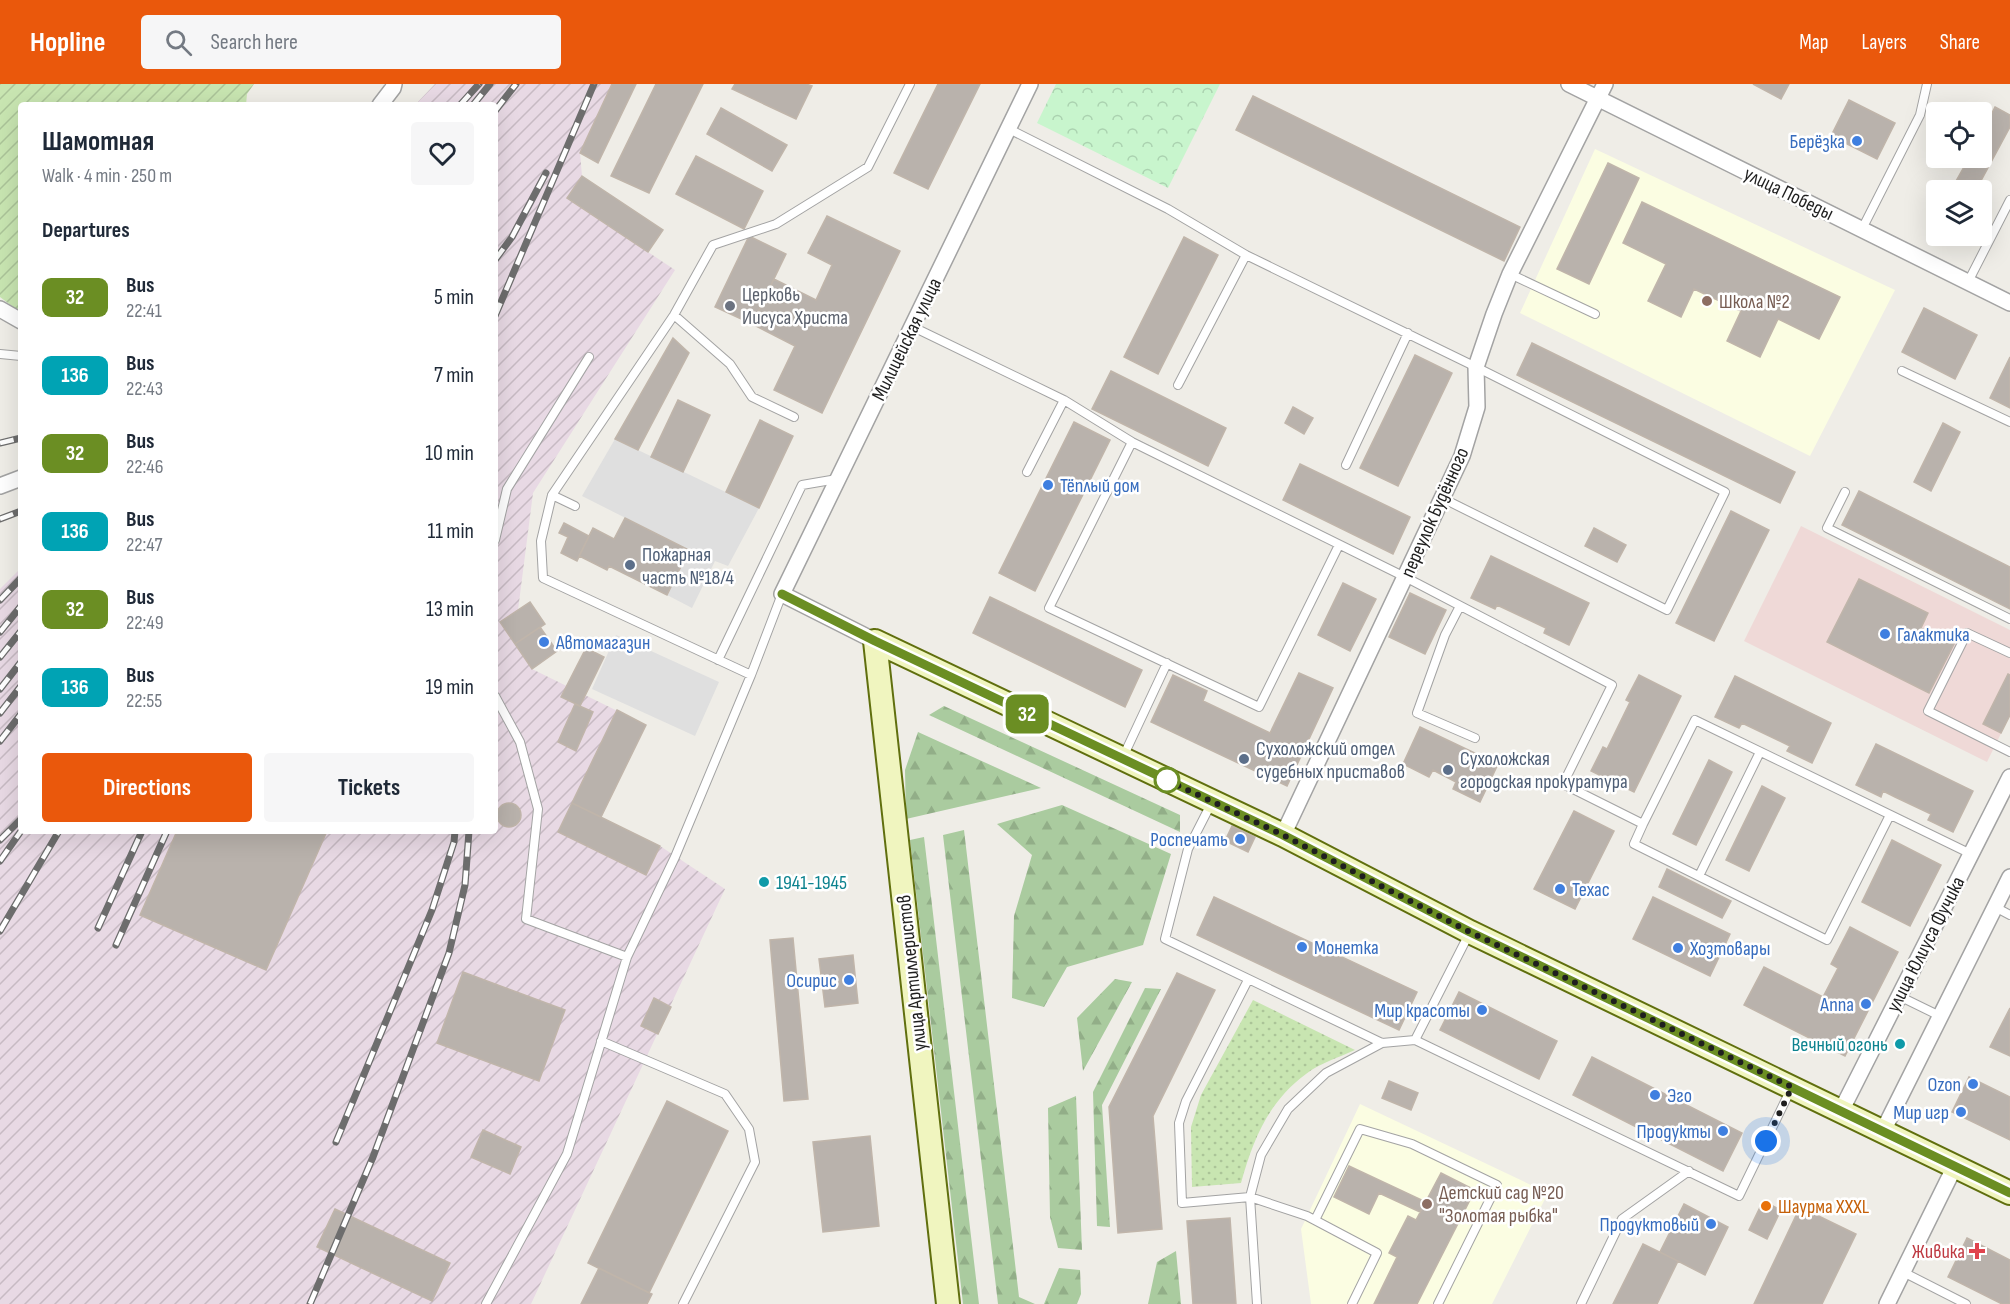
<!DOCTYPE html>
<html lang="en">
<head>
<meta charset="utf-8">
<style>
	body { margin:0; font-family:"Sofia Sans Condensed",sans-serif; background:#f6f6f7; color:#1f2937; height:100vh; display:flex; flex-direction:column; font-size:22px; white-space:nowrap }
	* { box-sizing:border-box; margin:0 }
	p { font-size:20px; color:#747a83 }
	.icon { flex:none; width:33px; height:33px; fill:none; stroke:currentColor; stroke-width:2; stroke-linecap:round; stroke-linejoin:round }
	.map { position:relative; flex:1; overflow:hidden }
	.sheet { position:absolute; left:18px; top:18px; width:480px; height:732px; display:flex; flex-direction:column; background:#fff; border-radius:6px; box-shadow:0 6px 24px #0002 }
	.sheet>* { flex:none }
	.badge { padding:0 12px; border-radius:9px; font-size:21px; line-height:39px }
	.controls { position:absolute; left:1926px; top:18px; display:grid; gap:12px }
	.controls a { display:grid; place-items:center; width:66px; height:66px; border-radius:6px; background:#fff; box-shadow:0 6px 24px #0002; font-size:30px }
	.you { position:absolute; width:30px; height:30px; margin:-15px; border:4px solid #fff; border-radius:50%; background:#1a73e8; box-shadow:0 0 0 9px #1a73e833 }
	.map>.badge { position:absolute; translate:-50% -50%; box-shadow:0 0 0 3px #fff }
	h2 { padding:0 24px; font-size:22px; line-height:54px }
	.round { display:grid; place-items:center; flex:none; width:63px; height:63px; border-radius:6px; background:#f6f6f7 }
	.head { display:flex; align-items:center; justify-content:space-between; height:102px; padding:0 24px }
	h1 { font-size:28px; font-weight:700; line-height:45px }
	.action { display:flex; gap:12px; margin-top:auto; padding:12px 24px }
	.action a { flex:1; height:69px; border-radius:6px; background:#ea580c; color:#fff; font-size:24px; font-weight:700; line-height:69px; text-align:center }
	.action a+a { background:#f6f6f7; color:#1f2937 }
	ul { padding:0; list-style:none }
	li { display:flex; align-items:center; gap:18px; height:78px; padding:0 24px }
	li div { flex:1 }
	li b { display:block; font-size:22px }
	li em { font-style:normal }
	li .badge { min-width:66px; font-weight:700; text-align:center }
	header { display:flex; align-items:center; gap:36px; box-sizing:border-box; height:84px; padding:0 30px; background:#ea580c; color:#fff }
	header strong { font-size:28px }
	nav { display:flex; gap:33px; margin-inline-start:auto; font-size:21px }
	.search { width:420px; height:54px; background:#f6f6f7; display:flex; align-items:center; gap:15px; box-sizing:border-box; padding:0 21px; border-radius:6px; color:#747a83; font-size:22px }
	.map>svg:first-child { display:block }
	.commercial { fill:#efd9d7 }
	.industrial { fill:url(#industrial-furrows) }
	.education { fill:#fbfde2 }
	.grass { fill:url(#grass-dots) }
	.forest { fill:url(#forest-firs) }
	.park { fill:url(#park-crowns) }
	.garden { fill:url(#garden-furrows) }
	.parking { fill:#dfdfdf }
	.building { fill:#b9b2ac; stroke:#c0b5aa; stroke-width:1.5 }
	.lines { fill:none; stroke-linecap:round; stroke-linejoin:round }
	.lane-casing { stroke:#a3a3a3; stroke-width:10 }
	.street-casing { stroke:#a3a3a3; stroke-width:18 }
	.secondary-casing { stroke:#606f0e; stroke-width:26 }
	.lane { stroke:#fff; stroke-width:8 }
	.street { stroke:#fff; stroke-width:15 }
	.secondary { stroke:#f0f5bf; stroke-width:22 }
	.rail-casing { stroke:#6d6d6d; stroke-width:7 }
	.rail { stroke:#fff; stroke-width:4.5; stroke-dasharray:14; stroke-linecap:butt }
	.line-casing { stroke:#fff; stroke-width:14 }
	.line { stroke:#6b8e23; stroke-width:9 }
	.walk { stroke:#1f1f1f; stroke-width:6; stroke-dasharray:0 10.8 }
	.shop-dot { fill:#3f7fe0; stroke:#fff; stroke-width:2 }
	.education-dot { fill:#8d6e63; stroke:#fff; stroke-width:2 }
	.worship-dot { fill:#6b7280; stroke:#fff; stroke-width:2 }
	.service-dot { fill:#5c6f8a; stroke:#fff; stroke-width:2 }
	.stop-dot { fill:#fff; stroke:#6b8e23; stroke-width:3 }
	.culture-dot { fill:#0f9aa8; stroke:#fff; stroke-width:2 }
	.food-dot { fill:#e8710a; stroke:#fff; stroke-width:2 }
	.health-dot { fill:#e0444e; stroke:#fff; stroke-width:2 }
	.labels { text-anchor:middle; stroke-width:5; stroke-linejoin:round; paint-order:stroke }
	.shop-label { font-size:20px; fill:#366cbe; stroke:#fff; text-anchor:end }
	.street-label { font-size:20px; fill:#1f1f1f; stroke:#fff }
	.worship-label { font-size:20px; fill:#5b616d; stroke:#fff; text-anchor:start }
	.education-label { font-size:20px; fill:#785e54; stroke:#fff; text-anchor:start }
	.service-label { font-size:20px; fill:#4e5e75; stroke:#fff; text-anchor:start }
	.culture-label { font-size:20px; fill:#0d838f; stroke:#fff; text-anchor:start }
	.food-label { font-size:20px; fill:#c56008; stroke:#fff; text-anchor:start }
	.health-label { font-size:20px; fill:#be3a42; stroke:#fff; text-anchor:end }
</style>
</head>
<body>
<header>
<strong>Hopline</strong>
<div class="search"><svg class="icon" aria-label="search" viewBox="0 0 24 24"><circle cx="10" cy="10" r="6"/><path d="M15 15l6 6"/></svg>Search here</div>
<nav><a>Map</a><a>Layers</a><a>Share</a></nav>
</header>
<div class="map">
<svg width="2010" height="1220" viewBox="0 0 2010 1220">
	<defs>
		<pattern id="industrial-furrows" width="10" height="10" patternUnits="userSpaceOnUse" patternTransform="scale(1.5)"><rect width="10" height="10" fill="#e8d9e4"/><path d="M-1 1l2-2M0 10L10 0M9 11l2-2" fill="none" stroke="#c7bac3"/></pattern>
		<pattern id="grass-dots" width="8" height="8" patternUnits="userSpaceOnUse" patternTransform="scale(1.5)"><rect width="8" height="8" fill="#c8e5b1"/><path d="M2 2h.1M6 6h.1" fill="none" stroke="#abc498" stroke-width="1.8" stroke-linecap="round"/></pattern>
		<pattern id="forest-firs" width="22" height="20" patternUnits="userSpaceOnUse" patternTransform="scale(1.5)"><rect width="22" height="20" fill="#aacb9f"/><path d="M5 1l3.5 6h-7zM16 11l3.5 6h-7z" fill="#92ae88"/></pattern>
		<pattern id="park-crowns" width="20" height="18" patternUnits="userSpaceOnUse" patternTransform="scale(1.5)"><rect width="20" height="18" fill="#c8f5cd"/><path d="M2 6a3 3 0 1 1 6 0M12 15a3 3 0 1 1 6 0" fill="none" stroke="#abd2b0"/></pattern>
		<pattern id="garden-furrows" width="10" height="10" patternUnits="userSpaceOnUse" patternTransform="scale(1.5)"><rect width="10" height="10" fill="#c8e5b1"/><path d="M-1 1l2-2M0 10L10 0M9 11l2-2" fill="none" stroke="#abc498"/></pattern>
	</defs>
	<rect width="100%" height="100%" fill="#efede7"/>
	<path class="commercial" d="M1801 442 2010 546V631L1987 678 1744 557Z"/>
	<path class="industrial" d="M435 0H612L580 69 582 92 567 114 675 186 533 409 518 526 500 538 532 585 646 641 601 734 660 762 725 805 531 1220H0V505L21 484V747H495V21H415Z"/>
	<path class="education" d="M1595 65 1895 206 1810 372 1520 229Z
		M1360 1020 1548 1109 1492 1220H1311L1301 1145Z"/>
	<path class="grass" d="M1253 916 1355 966C1340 973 1320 979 1306 990 1268 1018 1253 1056 1241 1099L1192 1103 1191 1043 1201 1011Z"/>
	<path class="forest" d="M944 622 1180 731V748L929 631Z
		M918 648 1041 704 906 735 905 686Z
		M1062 721 1171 770 1143 861 1067 883 1044 923 1012 914 1014 832 1032 771 997 740Z
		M964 746 1019 1213 1035 1220H998L943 751Z
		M924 753 979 1220H963L910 756Z
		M1115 895 1132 898 1083 987 1077 934Z
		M1145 904 1161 905 1102 1021 1110 1143 1097 1142 1093 1008Z
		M1076 1012 1082 1166 1058 1164 1050 1133 1048 1024Z
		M1176 1167 1181 1220H1148L1157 1178Z
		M1059 1184 1080 1186 1081 1210 1077 1220H1044Z"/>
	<path class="park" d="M1056 0H1220L1168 104 1037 39Z"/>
	<path class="garden" d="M0 0H254L247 10 246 21H21V229L0 213Z"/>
	<path class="parking" d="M615 355 759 424 728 482 715 477 692 524 667 511 689 466 582 412Z
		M616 551 719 598 695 652 592 605Z"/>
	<path class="building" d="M612 0H636L598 79 580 69Z
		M656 0H703L649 109 611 92Z
		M735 0H806L812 2 796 35 732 5Z
		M938 0H980L928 105 894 89Z
		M1753 0H1789L1781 15Z
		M1253 12 1520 143 1504 177 1236 46Z
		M1849 16 1895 39 1877 75 1831 52Z
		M1995 23 2010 31V43L1976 106H1969L1955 99 1969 74H1982V49Z
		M721 24 787 61 772 87 707 50Z
		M696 72 763 107 744 145 676 110Z
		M1608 79 1639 94 1589 200 1557 185Z
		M582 92 663 146 648 168 567 114Z
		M1642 118 1840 213 1819 255 1778 235 1760 273 1727 257 1741 227 1694 205 1681 233 1648 217 1666 180 1623 159Z
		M827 132 900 167 822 329 774 306 795 262 752 240 774 195 816 216 832 181 808 169Z
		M749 152 786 170 752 240 715 223Z
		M1184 153 1218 171 1158 290 1124 273Z
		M1924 224 1977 251 1955 295 1902 268Z
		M673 254 689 269 638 366 615 355Z
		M1532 259 1795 388 1780 419 1517 291Z
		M1415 271 1452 289 1398 402 1360 384Z
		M2010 273V324L1990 314Z
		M1111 287 1226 344 1208 382 1092 325Z
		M678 316 710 331 683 388 651 373Z
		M1293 323 1313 334 1304 350 1285 339Z
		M760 336 793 352 759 424 726 408Z
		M1074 338 1110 356 1035 507 999 489Z
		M1943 339 1960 348 1931 407 1914 398Z
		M1300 380 1410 433 1393 470 1283 416Z
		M1859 407 2010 483V525L1842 441Z
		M1731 427 1769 446 1714 557 1676 539Z
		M625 434 689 466 667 511 609 482 607 486 579 472 593 444 614 455Z
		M564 439 589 452 577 477 561 469 568 453 559 449Z
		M1594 444 1626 461 1617 478 1585 462Z
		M1491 472 1589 519 1569 561 1544 549 1546 544 1497 521 1495 525 1471 514Z
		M1859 495 1928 529 1921 544 1954 560 1929 609 1827 558Z
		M1343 499 1376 515 1350 567 1318 551Z
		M1410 509 1446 526 1425 570 1389 553Z
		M990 513 1142 586 1125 623 973 549Z
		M530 518 545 540 515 560 500 538Z
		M540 543 557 567 532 585 515 560Z
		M586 564 604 573 580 622 561 613Z
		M1299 589 1333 604 1287 702 1151 638 1173 591 1207 607 1203 617 1270 649Z
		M2008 590 2010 591V631L2001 649 1983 640Z
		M1639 591 1681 612 1634 708 1591 687 1603 663 1607 665 1630 618 1626 616Z
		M1735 592 1831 639 1812 679 1787 667 1790 662 1742 639 1739 644 1715 633Z
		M575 620 593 628 576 667 558 658Z
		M617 626 646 641 601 733 572 719Z
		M1420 643 1498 680 1480 718 1453 705 1456 698 1433 686 1429 693 1403 680Z
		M1876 660 1973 707 1953 748 1928 736 1931 730 1895 713 1883 707 1881 713 1856 701Z
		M1709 676 1732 688 1696 761 1673 750Z
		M1762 702 1785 714 1749 787 1726 776Z
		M497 731a12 12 0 1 1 24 0a12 12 0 1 1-24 0Z
		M572 719 660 762 646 791 558 748Z
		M1574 727 1614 747 1575 825 1534 805Z
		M1232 742 1255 753 1248 768 1225 757Z
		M177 747H327L266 886 140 831Z
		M1892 756 1941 781 1910 842 1862 818Z
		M1667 785 1731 817 1722 834 1659 803Z
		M1214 813 1417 908 1399 946 1197 851Z
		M1653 813 1730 850 1710 892 1633 855Z
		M1850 843 1898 868 1845 972 1744 921 1764 883 1823 913 1838 884 1831 880Z
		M793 854 808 1015 784 1017 770 856Z
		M853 871 858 919 825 923 819 875Z
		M463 888 565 926 539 997 437 959Z
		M1177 889 1215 906 1153 1032 1162 1145 1118 1149 1109 1023Z
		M1459 908 1557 957 1539 995 1440 946Z
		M654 914 671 923 658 950 641 942Z
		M2010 924V972L1990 963Z
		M1592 973 1742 1049 1723 1087 1573 1011Z
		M1969 993 2010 1013V1056L1952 1028Z
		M1389 997 1418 1009 1411 1026 1382 1014Z
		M667 1017 728 1047 649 1209 588 1179Z
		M483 1046 521 1063 510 1090 471 1073Z
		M870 1052 879 1142 823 1148 813 1058Z
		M1349 1082 1426 1118 1420 1128 1379 1109 1369 1130 1334 1113Z
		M1441 1089 1475 1106 1417 1220H1374L1397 1173 1389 1169 1408 1132 1416 1136Z
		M1763 1117 1781 1126 1767 1155 1749 1146Z
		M1684 1120 1728 1143 1705 1191 1660 1168Z
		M1800 1123 1856 1150 1822 1220H1754Z
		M335 1125 450 1179 432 1217 317 1163Z
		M1230 1134 1236 1220H1193L1187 1137Z
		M1967 1154 2010 1176V1220H2002L1948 1193Z
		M1643 1160 1678 1177 1657 1220H1613Z
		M599 1184 652 1210 647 1220H581Z"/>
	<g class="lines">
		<g class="lane-casing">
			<path id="lane" d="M1009 45 1168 125 1246 171 1476 283 1725 408 1667 526 1442 414
				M1862 145 1920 31 1927 0
				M1510 190 1595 230
				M1968 198 2010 116
				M674 231 730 280 752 313 794 333
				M911 242 1064 316 1132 358 1405 493 1612 601 1563 700 1643 740 1695 636 1971 770
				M0 270 21 272
				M1902 287 2010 338
				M1178 301 1246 171
				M1132 358 1049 524 1259 623 1339 461
				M1346 381 1408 249
				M1027 388 1064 316
				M1845 408 1827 444 2010 535
				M552 411 575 422
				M495 456 507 405 589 273
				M1460 522 1445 551 1417 629 1475 654
				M2010 569 1967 549 1928 627 2010 668
				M718 576 802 401 837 395
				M751 591 543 494 541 457 552 411 674 231 713 161 776 140 868 83 910 0
				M495 612 520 658 538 725 526 835 627 873
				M1123 673 1167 579
				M1211 720 1188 765 1165 855 1382 959 1415 956
				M1643 740 1634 760 1827 856 1890 731
				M1699 792 1760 668
				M1995 823 2010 831
				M1469 850 1415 956 1739 1112 1791 1005
				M1248 896 1186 1017 1179 1039 1182 1119 1250 1113 1257 1220
				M1899 912 1940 932
				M601 957 725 1010 749 1045 755 1078 683 1220
				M1315 1136 1360 1045 1412 1060 1497 1101 1438 1220
				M1903 1188 1966 1220
				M486 1220 567 1070 627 873 675 773 751 591 782 510
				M1352 1220 1377 1169 1307 1132 1250 1113 1261 1071 1288 1025 1326 989 1382 959
				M1581 1220 1622 1135 1689 1087"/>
		</g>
		<g class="street-casing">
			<path id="street" d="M1569 0 2010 219
				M380 21 393 4 394 0
				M0 225 21 237
				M0 402 21 394
				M875 557 782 510 1030 0
				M1283 751 1462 372 1477 323 1476 283 1494 230 1510 190 1605 0
				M1841 1027 2010 693
				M1883 1047 2010 793
				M1887 1220 1955 1082"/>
		</g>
		<g class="secondary-casing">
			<path id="secondary" d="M875 557 1283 751 1470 848 2010 1109
				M875 557 948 1220"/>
		</g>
		<use href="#lane" class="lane"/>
		<use href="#street" class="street"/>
		<use href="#secondary" class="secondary"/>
		<g class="rail-casing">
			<path id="rail" d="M460 21 479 0
				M473 21 490 0
				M495 27 516 0
				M495 176 512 153 546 89
				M495 232 594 0
				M0 359 21 354
				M0 435 21 427
				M0 516 21 494
				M0 548 21 522
				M0 573 21 547
				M0 605 21 578
				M0 629 21 602
				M0 657 21 630
				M0 756 21 735
				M0 777 21 747
				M98 844 142 747
				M0 847 59 747
				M116 861 167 747
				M336 1058 432 826 454 758 455 747
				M310 1220 373 1073 449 869 465 801 469 747"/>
		</g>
		<use href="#rail" class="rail"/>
	</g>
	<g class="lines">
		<g class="line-casing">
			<path id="line" d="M782 510 875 557 1283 751 1470 848 2010 1109"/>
		</g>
		<use href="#line" class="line"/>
		<path class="walk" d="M1167 696 1158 692 1283 751 1470 848 1792 1003 1766 1057"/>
	</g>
	<g class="shop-dot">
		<circle cx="1857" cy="57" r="6"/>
		<circle cx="1048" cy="401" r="6"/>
		<circle cx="1885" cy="550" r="6"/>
		<circle cx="544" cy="558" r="6"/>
		<circle cx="1240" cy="755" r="6"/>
		<circle cx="1560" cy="805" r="6"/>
		<circle cx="1302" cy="863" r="6"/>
		<circle cx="1678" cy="864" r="6"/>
		<circle cx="849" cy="896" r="6"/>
		<circle cx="1866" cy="920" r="6"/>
		<circle cx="1482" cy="926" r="6"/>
		<circle cx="1973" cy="1000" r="6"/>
		<circle cx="1655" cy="1011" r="6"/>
		<circle cx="1961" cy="1028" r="6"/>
		<circle cx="1723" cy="1047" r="6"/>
		<circle cx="1711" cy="1140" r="6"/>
	</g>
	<g class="education-dot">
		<circle cx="1707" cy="217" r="6"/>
		<circle cx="1427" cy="1120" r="6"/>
	</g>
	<circle class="worship-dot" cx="730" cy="222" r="6"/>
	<g class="service-dot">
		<circle cx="630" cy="481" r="6"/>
		<circle cx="1244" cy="675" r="6"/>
		<circle cx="1448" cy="686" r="6"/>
	</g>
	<circle class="stop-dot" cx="1167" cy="696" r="12"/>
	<g class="culture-dot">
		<circle cx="764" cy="798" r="6"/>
		<circle cx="1900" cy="960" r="6"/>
	</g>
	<circle class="food-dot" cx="1766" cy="1122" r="6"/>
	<path class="health-dot" d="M1974 1158h6v6h6v6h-6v6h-6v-6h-6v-6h6z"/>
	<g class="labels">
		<g class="shop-label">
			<text x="1845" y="64">Берёзка</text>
			<text x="1060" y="408" text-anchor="start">Тёплый дом</text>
			<text x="1897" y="557" text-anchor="start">Галактика</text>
			<text x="556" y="565" text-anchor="start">Автомагазин</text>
			<text x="1228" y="762">Роспечать</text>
			<text x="1572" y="812" text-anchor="start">Техас</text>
			<text x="1314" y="870" text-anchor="start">Монетка</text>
			<text x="1690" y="871" text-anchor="start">Хозтовары</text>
			<text x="837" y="903">Осирис</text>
			<text x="1854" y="927">Anna</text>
			<text x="1470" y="933">Мир красоты</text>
			<text x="1961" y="1007">Ozon</text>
			<text x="1667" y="1018" text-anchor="start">Эго</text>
			<text x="1949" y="1035">Мир игр</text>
			<text x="1711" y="1054">Продукты</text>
			<text x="1699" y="1147">Продуктовый</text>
		</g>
		<g class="street-label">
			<text transform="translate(1789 109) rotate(26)" y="7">улица Победы</text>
			<text transform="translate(906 255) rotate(-64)" y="7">Милицейская улица</text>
			<text transform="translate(1434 428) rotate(-66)" y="7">переулок Будённого</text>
			<text transform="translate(1925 860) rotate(-63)" y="7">улица Юлиуса Фучика</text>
			<text transform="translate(911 889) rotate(-96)" y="7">улица Артиллеристов</text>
		</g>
		<g class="worship-label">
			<text x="742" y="217">Церковь<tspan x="742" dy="23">Иисуса Христа</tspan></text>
		</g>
		<g class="education-label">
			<text x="1719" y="224">Школа №2</text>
			<text x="1439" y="1115">Детский сад №20<tspan x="1439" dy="23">"Золотая рыбка"</tspan></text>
		</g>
		<g class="service-label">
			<text x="642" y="477">Пожарная<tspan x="642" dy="23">часть №18/4</tspan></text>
			<text x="1256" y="671">Сухоложский отдел<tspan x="1256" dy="23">судебных приставов</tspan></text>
			<text x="1460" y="681">Сухоложская<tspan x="1460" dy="23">городская прокуратура</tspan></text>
		</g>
		<g class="culture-label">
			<text x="776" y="805">1941-1945</text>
			<text x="1888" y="967" text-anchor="end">Вечный огонь</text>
		</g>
		<g class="food-label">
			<text x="1778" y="1129">Шаурма XXXL</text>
		</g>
		<g class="health-label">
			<text x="1965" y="1174">Живика</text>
		</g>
	</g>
</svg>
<div class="controls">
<a><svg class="icon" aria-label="locate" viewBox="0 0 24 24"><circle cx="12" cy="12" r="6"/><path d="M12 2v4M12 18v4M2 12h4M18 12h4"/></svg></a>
<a><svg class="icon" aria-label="layers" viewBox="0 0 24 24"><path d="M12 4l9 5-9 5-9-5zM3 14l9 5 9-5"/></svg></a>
</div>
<div class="you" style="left:1766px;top:1057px"></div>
<b class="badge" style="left:1027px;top:630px;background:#6b8e23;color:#fff">32</b>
<section class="sheet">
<div class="head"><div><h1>Шамотная</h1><p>Walk · 4 min · 250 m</p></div><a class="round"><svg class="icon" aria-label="heart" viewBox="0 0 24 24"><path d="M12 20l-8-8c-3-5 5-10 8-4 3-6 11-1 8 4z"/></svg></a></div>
<h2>Departures</h2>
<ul>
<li><span class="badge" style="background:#6b8e23;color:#fff">32</span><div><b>Bus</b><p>22:41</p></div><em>5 min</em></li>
<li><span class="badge" style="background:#00a3b4;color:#fff">136</span><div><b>Bus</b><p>22:43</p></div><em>7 min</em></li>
<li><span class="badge" style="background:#6b8e23;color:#fff">32</span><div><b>Bus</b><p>22:46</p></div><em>10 min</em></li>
<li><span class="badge" style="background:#00a3b4;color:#fff">136</span><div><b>Bus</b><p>22:47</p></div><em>11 min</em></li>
<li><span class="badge" style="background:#6b8e23;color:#fff">32</span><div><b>Bus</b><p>22:49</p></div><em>13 min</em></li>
<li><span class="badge" style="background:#00a3b4;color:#fff">136</span><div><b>Bus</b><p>22:55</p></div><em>19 min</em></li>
</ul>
<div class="action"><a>Directions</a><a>Tickets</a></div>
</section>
</div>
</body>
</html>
